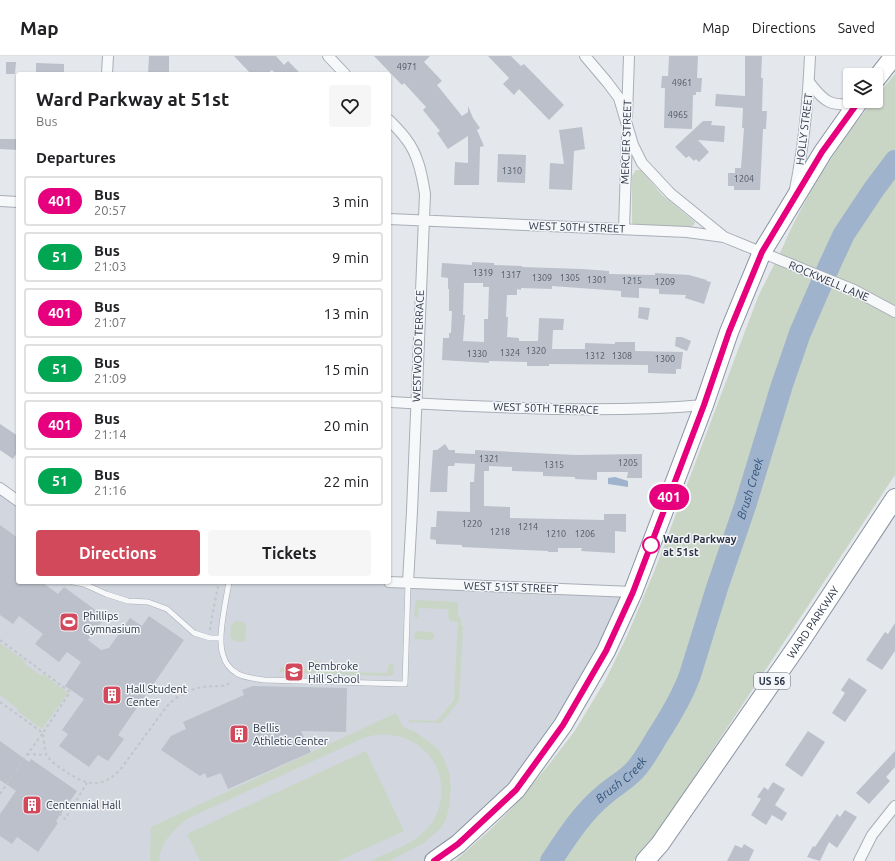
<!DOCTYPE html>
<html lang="en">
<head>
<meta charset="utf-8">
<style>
	body { margin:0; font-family:Ubuntu,sans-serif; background:#f6f6f6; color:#202124; height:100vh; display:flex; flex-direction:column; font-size:15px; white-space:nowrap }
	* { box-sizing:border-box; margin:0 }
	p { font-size:13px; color:#757577 }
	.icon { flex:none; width:22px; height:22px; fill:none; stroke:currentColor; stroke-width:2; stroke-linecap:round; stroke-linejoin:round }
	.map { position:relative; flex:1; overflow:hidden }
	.side { position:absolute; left:16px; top:16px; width:375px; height:512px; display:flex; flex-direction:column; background:#fff; border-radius:4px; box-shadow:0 1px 3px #0004 }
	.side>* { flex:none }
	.badge { padding:0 8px; border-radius:13px; font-size:14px; line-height:26px }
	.fabs { position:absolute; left:843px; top:12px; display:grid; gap:8px }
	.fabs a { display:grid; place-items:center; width:40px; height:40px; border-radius:4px; background:#fff; box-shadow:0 1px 3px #0004; font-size:20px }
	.map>.badge { position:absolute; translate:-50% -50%; box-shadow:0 0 0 2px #fff }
	h2 { padding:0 20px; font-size:15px; line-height:36px }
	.round { display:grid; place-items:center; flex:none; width:42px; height:42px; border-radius:4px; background:#f6f6f6 }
	.overview { display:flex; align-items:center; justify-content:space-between; height:68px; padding:0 20px }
	h1 { font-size:19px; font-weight:700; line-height:30px }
	.action { display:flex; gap:8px; margin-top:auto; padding:8px 20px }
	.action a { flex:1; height:46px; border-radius:4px; background:#d1495b; color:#fff; font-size:16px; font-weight:700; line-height:46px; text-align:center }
	.action a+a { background:#f6f6f6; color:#202124 }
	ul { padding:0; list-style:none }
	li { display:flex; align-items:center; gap:12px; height:50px; margin:0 8px 6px; padding:0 12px; border:2px solid #e0e0e0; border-radius:4px }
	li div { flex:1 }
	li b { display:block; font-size:15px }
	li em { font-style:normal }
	li .badge { min-width:44px; font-weight:700; text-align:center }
	header { display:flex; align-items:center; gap:24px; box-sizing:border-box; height:56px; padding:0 20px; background:#fff; border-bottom:1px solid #e0e0e0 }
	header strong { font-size:19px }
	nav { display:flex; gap:22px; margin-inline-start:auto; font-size:14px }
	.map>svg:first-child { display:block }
	.built { fill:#d2d6de }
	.green { fill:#c9d6c5 }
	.water { fill:#9fb4cc }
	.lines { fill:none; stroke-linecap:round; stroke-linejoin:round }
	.river { stroke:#9fb4cc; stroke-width:22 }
	.building { fill:#bbc0ca; fill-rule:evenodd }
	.lane-casing { stroke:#a9aeb7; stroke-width:6 }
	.street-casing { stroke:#a9aeb7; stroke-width:12 }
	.highway-casing { stroke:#8b94a3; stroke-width:20 }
	.path { stroke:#c2c5cb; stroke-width:2; stroke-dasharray:3 3; stroke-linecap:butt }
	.lane { stroke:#f7f8fa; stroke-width:5 }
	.street { stroke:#f7f8fa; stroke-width:10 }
	.highway { stroke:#fff; stroke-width:18 }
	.line-casing { stroke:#fff; stroke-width:9 }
	.line { stroke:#e6007e; stroke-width:6 }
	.stop-dot { fill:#fff; stroke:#e6007e; stroke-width:2 }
	.labels { text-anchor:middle; stroke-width:3; stroke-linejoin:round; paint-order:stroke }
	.number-label { font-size:9px; fill:#4f5766 }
	.shield { fill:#f4f6f9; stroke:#676e7b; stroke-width:1 }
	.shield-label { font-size:10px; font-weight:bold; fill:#2b3445 }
	.street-label { font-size:11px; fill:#2b3445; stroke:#f4f6f9 }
	.stop-label { font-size:11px; font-weight:bold; fill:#2b3445; stroke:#f4f6f9; text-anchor:start }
	.poi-label { font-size:11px; fill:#2b3445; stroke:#f4f6f9; text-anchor:start }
	.water-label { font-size:12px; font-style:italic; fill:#34527a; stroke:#f4f6f9 }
</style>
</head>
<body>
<header>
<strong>Map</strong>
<nav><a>Map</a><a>Directions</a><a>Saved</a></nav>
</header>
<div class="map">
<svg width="895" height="805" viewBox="0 0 895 805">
	<rect width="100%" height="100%" fill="#e4e7ec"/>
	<path class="built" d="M0 428 18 439V526H389L605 535 606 540 620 541 619 551 563 669 516 734 434 805H0Z"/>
	<path class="green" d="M895 18V419L656 779 633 805H455L491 773 511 753 547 711 574 676 605 625 627 580 654 516 758 241C767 222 777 204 785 186 806 139 840 85 873 45H876V41Z
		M636 114H641L662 139 695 166 694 169 690 171 634 169 632 167V120Z
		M416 544 458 546V560L461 563V570H463L459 645 441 667 409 666V664L437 665 454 644 458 566 449 564 448 553 419 552 418 561 416 562 414 559Z
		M235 565 244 566 246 569 245 584 244 586 234 585 230 581 231 569Z
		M417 575 431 576 434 578V581L432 584 414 583 415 577Z
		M0 587 25 605 24 607 41 620 43 618 68 637 42 673 17 655 18 653 0 639Z
		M315 604 319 605 318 615 387 617 389 608H393L394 616 391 620H388L280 616V612L314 614Z
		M396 657 403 671 415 676 431 687 438 693 444 703 449 716 451 731 449 752 446 763 441 772 424 787 389 805H370C388 796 412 789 426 774 433 767 438 757 440 747 450 700 404 666 361 683L189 762C174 772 161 786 159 805H150L151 771Z
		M366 695 404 775 338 805H200L187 778Z"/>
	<path class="water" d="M615 421 628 425V431L608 428V422Z"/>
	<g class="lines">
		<path class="river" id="s1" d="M551 805C567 781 582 757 604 739 614 730 626 724 635 714 644 704 650 693 657 681 670 661 682 641 690 619L717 532 745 450 782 329 800 277 830 208 844 178 874 133 895 105"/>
	</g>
	<path class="building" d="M149 0H169V18H148Z
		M234 0H276L284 9 288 5 301 18H274L275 17 272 14 267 18H251Z
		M374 0H430L424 6 442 25 437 29 462 60 468 56V50L473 62 480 72 477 74 484 90 480 91 479 129H454L455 106 468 107V80L448 93 437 77 440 75 423 54 426 51 404 27 402 29Z
		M488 0H511L521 10 524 8 564 49 549 64 519 33 514 39 503 28 509 22Z
		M669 0H698L697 22H702L701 36H696V39H693L692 73 664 72 665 32H661L662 20H668Z
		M745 0H762L761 22H763L762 55H767L766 73H763L760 134H734V130H728V117H735V112H741L744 72H742L743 52 715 50 716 38 745 40Z
		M6 6H16L15 18H6Z
		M36 7 64 8V18H36Z
		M703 65H712L711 69 725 70 724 86 698 84 709 96 699 106 696 103 694 105 689 100 686 102 675 91Z
		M582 71 585 93 574 95 572 134 549 133 550 107 564 108 559 74Z
		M0 83H18V94L0 93Z
		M498 98 526 99 525 127 497 126Z
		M472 206 494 207V209L522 210V211L582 213 609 215V218L655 219V217L689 219 707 224 706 225 711 226 704 248 685 242 686 239 659 238V233L639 232V242L621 241V235L552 230V233L521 232V234L517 233V239H507L506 261H508L507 281 519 282V285H538L539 262 564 263 563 274H553L552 293H585V287L615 288V286H635V295L683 296 681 313H676V318L648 317V309L549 308V310H527V306L489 305V307L442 304 443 282H449V277H451L452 255H449V233H448V222L441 221 442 207 472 209ZM464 227H483V231H489L488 263H484V286L463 285 465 259H463Z
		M639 251 650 252 648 264 638 262Z
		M676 281H682L691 285 687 295 675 290Z
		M0 368 18 380V395L13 403 0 394Z
		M445 388 449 394H455V397L475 398V394L576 399 642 398V422H627L628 416H597V424L575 423V421L543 420V416L512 415V411L489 410V415H484V450L510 451V462L604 464V458H626V476L615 475V497L581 495 582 492H558V496H548V495L462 491V489L436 488V484L430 483 431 471H436L437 455 470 456V426H474L475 408 455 407 454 410H448L447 436H430L433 394H437Z
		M0 469 18 482V526H42L58 538 64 531 105 561 88 584 101 594 109 592 130 562 142 570 149 560 184 584 118 679 124 683 108 705 98 699 89 711 59 690 68 678 62 674 84 643 65 630 81 606 67 596 59 606 35 588 43 578 19 560 13 568 0 559Z
		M895 567V595L882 614 866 604 885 576 888 578Z
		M849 622 867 634 845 666 832 657 845 637 841 634Z
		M253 630 347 632 346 676 301 675 311 696 228 733 221 717 207 722 205 717 200 720 161 694 171 680 186 673 183 666 244 639 242 634Z
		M808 675 825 686 802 721 785 709Z
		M0 685 29 706 31 703 77 735 56 765 58 767 38 796 17 781 12 788 0 780V758L16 735 0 724Z
		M895 695V711L886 721 890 725 869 748 856 737Z
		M773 726 785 733 775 749 787 757 782 765 772 759 766 769 751 759 761 743 757 741 764 731 768 734Z
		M845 754 857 761 837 792 829 786 820 805 807 801 813 790 815 791 837 758 840 761Z
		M744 788 754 794 749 805H727L735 789 742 792Z"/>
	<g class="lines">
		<g class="lane-casing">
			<path id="lane" d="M73 526 84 528 106 538 128 545 148 546 167 553 194 577 210 582H221
				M229 526C226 545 217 582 223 599 225 607 231 614 238 618 246 622 256 623 265 624L405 628 408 527"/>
		</g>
		<g class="street-casing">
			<path id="street" d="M328 0 345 18
				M585 0 607 26 619 42 633 89 642 107 671 138 724 181
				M107 18 108 0
				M809 26C825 47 830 50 856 48
				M627 60 629 0
				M389 64C395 70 401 76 406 83 418 98 422 119 425 138L412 455 408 527
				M795 133C804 90 808 45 810 0
				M0 145 18 146
				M389 163 687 176 724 181 854 234 895 256
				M624 173 627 80
				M389 346C494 351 599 358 704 349
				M0 432 18 445
				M389 526 633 536
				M859 805 872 779 895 750"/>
		</g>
		<g class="highway-casing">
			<g id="highway">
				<path d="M876 23 894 0"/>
				<path d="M434 805 458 788 516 734 563 669 606 595 633 536 704 349 729 276 762 196 823 96 859 45"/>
				<path id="s2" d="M645 805 660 788 800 586 895 442"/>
			</g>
		</g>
		<path class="path" d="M210 574 212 561 218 530
			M0 584 70 636 43 677C44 683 44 692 46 698 49 704 57 710 62 713 84 728 99 735 120 714L167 650C177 640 189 633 203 631 213 629 224 633 232 625
			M0 646 43 677 15 715
			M27 698 46 699
			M0 738 13 719
			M55 753 65 763 87 727"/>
		<use href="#lane" class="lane"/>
		<use href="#street" class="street"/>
		<use href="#highway" class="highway"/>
	</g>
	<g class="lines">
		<g class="line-casing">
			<path id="line" d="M434 805 458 788 516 734 563 669 606 595 633 536 704 349 729 276 762 196 822 96 859 45"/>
		</g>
		<use href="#line" class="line"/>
	</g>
	<defs>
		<g id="stadium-square" transform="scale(1)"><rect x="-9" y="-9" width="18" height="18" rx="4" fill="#d1495b" stroke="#f4f6f9"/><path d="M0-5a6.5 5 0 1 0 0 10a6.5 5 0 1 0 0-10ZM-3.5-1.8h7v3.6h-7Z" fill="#fff"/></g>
		<g id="school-square" transform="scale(1)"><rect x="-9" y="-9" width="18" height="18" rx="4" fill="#d1495b" stroke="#f4f6f9"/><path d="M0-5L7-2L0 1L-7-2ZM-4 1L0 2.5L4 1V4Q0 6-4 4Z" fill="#fff"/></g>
		<g id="building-square" transform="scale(1)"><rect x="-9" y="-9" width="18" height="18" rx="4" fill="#d1495b" stroke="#f4f6f9"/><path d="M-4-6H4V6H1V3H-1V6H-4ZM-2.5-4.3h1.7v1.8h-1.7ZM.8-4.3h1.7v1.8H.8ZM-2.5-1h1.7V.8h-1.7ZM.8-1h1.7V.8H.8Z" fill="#fff"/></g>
	</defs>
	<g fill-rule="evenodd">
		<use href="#stadium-square" x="69" y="566"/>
		<use href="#school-square" x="294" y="616"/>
		<use href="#building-square" x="112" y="639"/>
		<use href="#building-square" x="239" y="678"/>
		<use href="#building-square" x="32" y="749"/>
	</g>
	<circle class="stop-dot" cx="651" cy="489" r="8"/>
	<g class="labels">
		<g class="number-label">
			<text x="407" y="14">4971</text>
			<text x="682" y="30">4961</text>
			<text x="678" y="62">4965</text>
			<text x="512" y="118">1310</text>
			<text x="744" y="126">1204</text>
			<text x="483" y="220">1319</text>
			<text x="511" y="222">1317</text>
			<text x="542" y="225">1309</text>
			<text x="570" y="225">1305</text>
			<text x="597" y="227">1301</text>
			<text x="632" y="228">1215</text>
			<text x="665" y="229">1209</text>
			<text x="536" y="298">1320</text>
			<text x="510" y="300">1324</text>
			<text x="477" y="301">1330</text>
			<text x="595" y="303">1312</text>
			<text x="622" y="303">1308</text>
			<text x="665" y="306">1300</text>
			<text x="489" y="406">1321</text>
			<text x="628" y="410">1205</text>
			<text x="554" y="412">1315</text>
			<text x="472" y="471">1220</text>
			<text x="528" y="474">1214</text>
			<text x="500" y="479">1218</text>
			<text x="556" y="481">1210</text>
			<text x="585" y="481">1206</text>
		</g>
		<rect class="shield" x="754" y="617" width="36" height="16" rx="3"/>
		<g class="shield-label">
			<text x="772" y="629">US 56</text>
		</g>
		<g class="street-label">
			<text transform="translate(804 73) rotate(-83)" y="4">HOLLY STREET</text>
			<text transform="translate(626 86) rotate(-88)" y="4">MERCIER STREET</text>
			<text transform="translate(577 171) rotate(2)" y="4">WEST 50TH STREET</text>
			<text transform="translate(829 225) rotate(23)" y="4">ROCKWELL LANE</text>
			<text transform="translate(418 290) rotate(-88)" y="4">WESTWOOD TERRACE</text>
			<text transform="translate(546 352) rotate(2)" y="4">WEST 50TH TERRACE</text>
			<text transform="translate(511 531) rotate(2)" y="4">WEST 51ST STREET</text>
			<text dy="4" stroke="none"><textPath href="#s2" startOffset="292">WARD PARKWAY</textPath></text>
		</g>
		<g class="stop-label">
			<text x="663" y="487">Ward Parkway<tspan x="663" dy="13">at 51st</tspan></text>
		</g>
		<g class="poi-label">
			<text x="83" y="564">Phillips<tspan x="83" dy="13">Gymnasium</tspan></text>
			<text x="308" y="614">Pembroke<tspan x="308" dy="13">Hill School</tspan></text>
			<text x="126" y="637">Hall Student<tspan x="126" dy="13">Center</tspan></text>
			<text x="253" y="676">Bellis<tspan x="253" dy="13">Athletic Center</tspan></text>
			<text x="46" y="753">Centennial Hall</text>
		</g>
		<g class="water-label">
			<text dy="4" stroke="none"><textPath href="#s1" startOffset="431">Brush Creek</textPath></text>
			<text dy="4" stroke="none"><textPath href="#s1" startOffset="108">Brush Creek</textPath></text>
		</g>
	</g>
</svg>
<div class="fabs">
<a><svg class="icon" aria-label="layers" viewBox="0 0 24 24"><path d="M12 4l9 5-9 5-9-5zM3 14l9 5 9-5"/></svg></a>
</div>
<b class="badge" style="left:669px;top:441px;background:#e6007e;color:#fff">401</b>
<section class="side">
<div class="overview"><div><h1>Ward Parkway at 51st</h1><p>Bus</p></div><a class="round"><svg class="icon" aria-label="heart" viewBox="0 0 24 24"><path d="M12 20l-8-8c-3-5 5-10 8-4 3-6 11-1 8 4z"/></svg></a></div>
<h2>Departures</h2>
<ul>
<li><span class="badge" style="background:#e6007e;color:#fff">401</span><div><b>Bus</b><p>20:57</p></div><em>3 min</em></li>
<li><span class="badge" style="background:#00a651;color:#fff">51</span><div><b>Bus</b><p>21:03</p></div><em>9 min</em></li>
<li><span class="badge" style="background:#e6007e;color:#fff">401</span><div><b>Bus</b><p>21:07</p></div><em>13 min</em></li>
<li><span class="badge" style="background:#00a651;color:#fff">51</span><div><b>Bus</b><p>21:09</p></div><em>15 min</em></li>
<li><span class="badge" style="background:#e6007e;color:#fff">401</span><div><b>Bus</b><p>21:14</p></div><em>20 min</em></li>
<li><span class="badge" style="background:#00a651;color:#fff">51</span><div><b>Bus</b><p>21:16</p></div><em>22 min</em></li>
</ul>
<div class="action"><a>Directions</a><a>Tickets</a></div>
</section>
</div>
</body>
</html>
